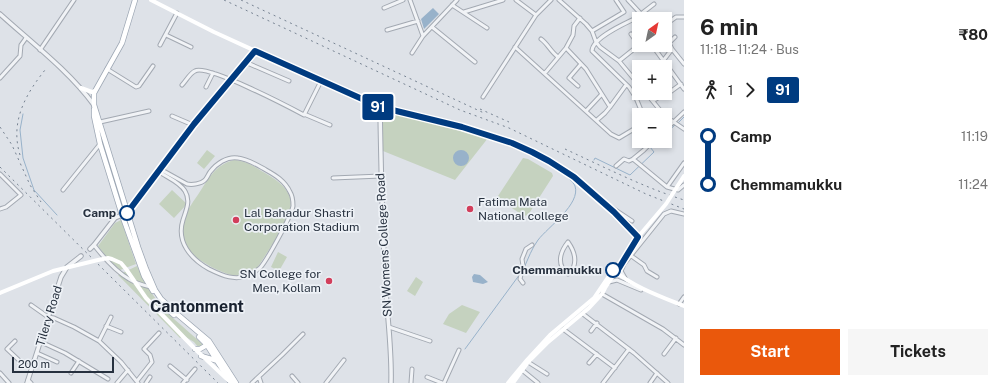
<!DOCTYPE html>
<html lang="en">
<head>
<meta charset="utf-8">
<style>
	body { margin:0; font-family:"Public Sans",sans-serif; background:#f6f6f6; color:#222; height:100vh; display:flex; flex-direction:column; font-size:15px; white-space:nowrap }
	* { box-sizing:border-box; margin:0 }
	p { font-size:13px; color:#767676 }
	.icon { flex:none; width:22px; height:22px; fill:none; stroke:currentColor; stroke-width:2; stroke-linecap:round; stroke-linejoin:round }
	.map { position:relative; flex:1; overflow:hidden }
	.drawer { display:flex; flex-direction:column; background:#fff; width:320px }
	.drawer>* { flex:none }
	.badge { padding:0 8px; border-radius:3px; font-size:14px; line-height:26px }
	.needle { width:26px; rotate:33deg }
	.buttons { position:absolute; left:632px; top:12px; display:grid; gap:8px }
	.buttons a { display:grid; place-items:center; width:40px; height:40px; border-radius:0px; background:#fff; box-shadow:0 2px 6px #0003; font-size:20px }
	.scale { position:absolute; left:12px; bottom:10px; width:102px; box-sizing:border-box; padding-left:4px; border:2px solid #27313f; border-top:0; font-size:11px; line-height:14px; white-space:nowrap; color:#27313f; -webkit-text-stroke:3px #edf1f6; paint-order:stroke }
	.map>.badge { position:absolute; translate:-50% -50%; box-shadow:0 0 0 2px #fff }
	.legs { display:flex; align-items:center; gap:6px; height:44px; padding:0 16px; font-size:13px }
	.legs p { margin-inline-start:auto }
	.headline { display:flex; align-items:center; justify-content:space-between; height:68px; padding:0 16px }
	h1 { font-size:22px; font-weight:700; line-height:30px }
	.primary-button { display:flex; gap:8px; margin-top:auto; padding:8px 16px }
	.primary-button a { flex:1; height:46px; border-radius:0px; background:#ea580c; color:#fff; font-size:16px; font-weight:700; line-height:46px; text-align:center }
	.primary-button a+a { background:#f6f6f6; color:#222 }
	ul { padding:0 16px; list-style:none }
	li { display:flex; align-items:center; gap:14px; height:48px; font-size:15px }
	li i { display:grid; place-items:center; width:6px; height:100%; margin:0 5px; background:currentColor }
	li i::after { content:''; width:10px; height:10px; margin:-5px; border:3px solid; border-radius:50%; background:#fff }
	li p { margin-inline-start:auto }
	li:first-child i { background:linear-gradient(#0000 50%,currentColor 0) }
	li:last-child i { background:linear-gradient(currentColor 50%,#0000 0) }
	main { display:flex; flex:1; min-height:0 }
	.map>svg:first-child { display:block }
	.green { fill:#c5d2bf }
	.water { fill:#98b2ca }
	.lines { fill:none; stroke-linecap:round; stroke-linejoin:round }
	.stream { stroke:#98b2ca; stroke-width:1 }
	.minor-casing { stroke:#a3a9b2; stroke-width:5 }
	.tertiary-casing { stroke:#a3a9b2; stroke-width:5.5 }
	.primary-casing { stroke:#9da7b4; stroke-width:6 }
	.minor { stroke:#f1f3f6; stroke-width:3 }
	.tertiary { stroke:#f1f3f6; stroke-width:3.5 }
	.secondary { stroke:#fff; stroke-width:4 }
	.primary { stroke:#fff; stroke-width:4.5 }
	.rail { stroke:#778392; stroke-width:1; stroke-dasharray:2 4; stroke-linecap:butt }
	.secondary-bridge { stroke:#fff; stroke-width:4 }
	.line-1-casing { stroke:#fff; stroke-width:9 }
	.line-1 { stroke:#003b80; stroke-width:6 }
	.poi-dot { fill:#d23e5b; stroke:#edf1f6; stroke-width:1.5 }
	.stop-1-dot { fill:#fff; stroke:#003b80; stroke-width:2 }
	.labels { text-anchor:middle; stroke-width:3.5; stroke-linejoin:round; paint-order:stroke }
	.poi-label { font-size:12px; fill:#27313f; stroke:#edf1f6; text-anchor:start }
	.stop-label { font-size:12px; font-weight:bold; fill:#27313f; stroke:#edf1f6; text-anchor:end }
	.street-label { font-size:12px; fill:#27313f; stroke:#edf1f6 }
	.district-label { font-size:16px; font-weight:bold; fill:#192230; stroke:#edf1f6 }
</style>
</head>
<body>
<main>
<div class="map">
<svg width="684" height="383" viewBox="0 0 684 383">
	<rect width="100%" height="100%" fill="#dee2e8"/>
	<path class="green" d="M390 113 488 138 455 180 383 151 381 116 385 114Z
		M207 150 215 156 204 169 197 163Z
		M523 158 528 159 552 173 553 176 530 212 528 215 524 216 498 199V196Z
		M234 160C248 161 258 169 270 176 301 195 292 212 277 237 270 248 264 258 257 268 251 273 245 276 238 276 225 276 191 258 186 246 184 242 182 236 182 231 181 217 194 201 201 190 211 175 216 165 234 160Z
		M172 190 187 204 174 218 159 204Z
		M121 220 136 264 120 270 108 259 98 246 115 223Z
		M278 252 287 257 279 271 271 267Z
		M137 266C146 286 158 305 174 319 184 328 194 336 204 346L199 348 194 342 184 336 180 338 118 275Z
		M416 277 423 282 415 296 407 291Z
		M462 305 480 312 466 333 443 324 449 314Z"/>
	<path class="water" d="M433 8 439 14 424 29 421 19Z
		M453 158a8 8 0 1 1 16 0a8 8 0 1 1-16 0Z
		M474 274 480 275 488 282 483 284 473 282 472 277Z"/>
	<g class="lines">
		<path class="stream" d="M23 114 20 130 23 158 34 190 57 215
			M678 123 684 117
			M665 134 675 125
			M527 152 557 170
			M594 160 595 158 630 175 654 152 650 147 656 141
			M524 268C528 259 532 248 538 240 548 227 581 204 575 186 573 181 566 176 562 173
			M465 349 520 274"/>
		<g class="minor-casing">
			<path id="minor" d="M410 0 423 36
				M516 0 536 15
				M559 0 586 24 592 31 596 42 600 47 619 61 639 85
				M628 0 641 14 634 19
				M452 5 487 28
				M384 8 403 0
				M464 12 503 0
				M641 14 654 4
				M641 14 646 15 649 19
				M665 25 676 17H684
				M639 26 634 19C624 24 592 38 592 51L629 87 636 98 643 115
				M432 27 475 62
				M387 30 418 21
				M592 31 624 12 616 0
				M631 34 639 45
				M166 35 191 47
				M541 39C548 44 550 51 558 57
				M160 45 177 13
				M652 45 684 89
				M515 47 611 134 619 138 639 126
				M566 48 586 69 610 107 605 113 597 120
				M672 49 669 43 675 37
				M40 50 74 0
				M412 53 423 36 457 0
				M619 61 639 45
				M245 62 289 81
				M654 67 663 61 672 49 684 64
				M107 69 136 87 139 86 153 66
				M545 73 566 48 573 35 574 26 580 18
				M0 78 20 56 21 45 26 38
				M182 85C186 81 190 73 195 71 207 64 289 107 304 115L321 81
				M578 86 569 78 581 64
				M206 87 213 73
				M646 93 664 115
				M483 97 536 15 551 0
				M653 101 661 96 666 95 681 84
				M610 107 626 85
				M586 111 601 95
				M304 114 330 125
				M172 116 193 125
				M665 116 684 129
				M100 122 149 111
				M665 130 684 112
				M653 141 644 150 633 159 667 187
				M684 163 667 187 678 190 684 185
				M616 166 624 159 629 161 633 159
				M158 171C166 177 180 182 185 191 191 201 186 210 183 220 176 242 191 259 209 269 223 276 235 281 250 275 253 273 257 270 260 268 267 260 291 217 293 206 293 202 292 195 290 192 285 181 275 175 266 170 257 165 248 159 238 158 227 156 216 164 210 172 208 175 207 178 205 180 201 184 192 185 187 184L160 169
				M0 174 21 195 6 207 0 209
				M333 178 381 176
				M63 190 100 144
				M608 205 632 221
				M127 213 194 124 255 51
				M568 242C575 252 578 263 570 273L568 274C556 265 560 252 568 242Z
				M94 245C104 258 115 271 129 279 135 283 143 285 150 287
				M630 255 644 265 647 271 657 277
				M625 278 621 271 624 264 664 214 671 211 684 214
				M609 282 617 280 641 290
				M523 283 520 279 523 266 522 259 526 249 532 245
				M602 294 663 329 684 345
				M679 304 684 297
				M31 305 48 317 54 318 74 327 99 341 121 362 138 383
				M583 314 634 353 668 383
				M106 326 121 332
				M389 327 430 341
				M563 329 615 368
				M591 331 597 323
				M15 341 7 349 24 365 32 367
				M99 341 111 317
				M41 342 65 353 108 379
				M37 353 57 362
				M664 354 676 338
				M528 362 547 374
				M589 363 597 354
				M170 366 187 380
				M522 370 538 383
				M0 373 9 383
				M71 373 79 361
				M292 376 298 383
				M259 377 261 383
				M427 377 442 383
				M28 380 31 383
				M137 381 152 362 150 355 144 349 159 333
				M117 383 128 370
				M146 383 150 377
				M183 383 195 369
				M252 383 282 355 303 334
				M326 383 344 360
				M411 383 412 369
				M444 383 459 350
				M603 383 629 349
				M650 383 657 373"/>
		</g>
		<g class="tertiary-casing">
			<path id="tertiary" d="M0 14C32 43 68 70 94 105
				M380 107C381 169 382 231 386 292 388 323 392 353 391 383
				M90 249 94 245 115 218 122 215
				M27 383 61 277 67 267 81 256"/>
		</g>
		<g class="primary-casing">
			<path id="primary" d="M135 0 122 43 94 93V105L138 247 146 269 155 290 161 299 177 314 209 341 236 383
				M94 109V116L100 144 122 215 144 276 153 291
				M162 304 174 315
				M199 337 207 345 231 383
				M195 349H200L207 345
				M201 356 218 361"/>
		</g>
		<use href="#minor" class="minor"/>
		<use href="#tertiary" class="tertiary"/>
		<path class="secondary" d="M151 0 214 32 367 102C397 114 430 118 461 126 498 136 535 150 566 172 573 176 579 182 585 188 604 203 621 219 638 237
			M81 88 92 92 95 91
			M195 349 228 380
			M508 383 527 360 550 335 594 298 613 270C634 287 659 296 684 306
			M513 383 528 362 547 343 589 308 602 294 605 288 624 259"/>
		<use href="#primary" class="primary"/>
		<path class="rail" d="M224 0 460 110 509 128 646 194 684 209
			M241 0 484 113
			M480 109 509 122
			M0 127 12 145 30 185 41 202
			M565 149C604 167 643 187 684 200
			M20 155C10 122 25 95 45 70
			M0 167 218 383"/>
		<path class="secondary-bridge" d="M624 259 638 237 666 204 684 176
			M0 293 53 271 98 260 108 258 112 259 121 263 126 269 146 298 195 349"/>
	</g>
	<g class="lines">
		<g class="line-1-casing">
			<path id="line-1" d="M127 213 194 124 255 51 380 107 462 127 512 143 532 152 549 161 574 177 614 212 638 237 616 273 613 270"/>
		</g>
		<use href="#line-1" class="line-1"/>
	</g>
	<g class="poi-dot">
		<circle cx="470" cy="209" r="4"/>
		<circle cx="236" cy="220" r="4"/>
		<circle cx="329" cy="281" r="4"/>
	</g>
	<g class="stop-1-dot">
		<circle cx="127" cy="213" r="7"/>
		<circle cx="613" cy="270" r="7"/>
	</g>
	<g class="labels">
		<g class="poi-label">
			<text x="478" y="206">Fatima Mata<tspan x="478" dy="14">National college</tspan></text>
			<text x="244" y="217">Lal Bahadur Shastri<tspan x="244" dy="14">Corporation Stadium</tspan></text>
			<text x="321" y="278" text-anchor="end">SN College for<tspan x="321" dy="14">Men, Kollam</tspan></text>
		</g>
		<g class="stop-label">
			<text x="116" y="217">Camp</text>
			<text x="602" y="274">Chemmamukku</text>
		</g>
		<g class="street-label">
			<text transform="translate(384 245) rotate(-93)" y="4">SN Womens College Road</text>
			<text transform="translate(49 316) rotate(-73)" y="4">Tilery Road</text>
		</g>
		<g class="district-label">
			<text x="197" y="312">Cantonment</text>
		</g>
	</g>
</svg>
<div class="buttons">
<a><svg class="needle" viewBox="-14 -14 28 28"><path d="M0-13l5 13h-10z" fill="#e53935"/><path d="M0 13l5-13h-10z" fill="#767676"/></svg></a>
<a>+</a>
<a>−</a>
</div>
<div class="scale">200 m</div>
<b class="badge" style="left:378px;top:107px;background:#003b80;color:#fff">91</b>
</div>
<section class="drawer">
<div class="headline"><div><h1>6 min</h1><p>11:18 – 11:24 · Bus</p></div><b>₹80</b></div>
<div class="legs"><svg class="icon" aria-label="walk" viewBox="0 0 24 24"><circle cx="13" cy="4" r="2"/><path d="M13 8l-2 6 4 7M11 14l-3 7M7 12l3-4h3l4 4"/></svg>1<svg class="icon" aria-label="forward" viewBox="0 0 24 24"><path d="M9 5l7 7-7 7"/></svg><b class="badge" style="background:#003b80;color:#fff">91</b></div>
<ul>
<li><i style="color:#003b80"></i><b>Camp</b><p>11:19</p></li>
<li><i style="color:#003b80"></i><b>Chemmamukku</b><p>11:24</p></li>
</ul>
<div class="primary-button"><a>Start</a><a>Tickets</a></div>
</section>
</main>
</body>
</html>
